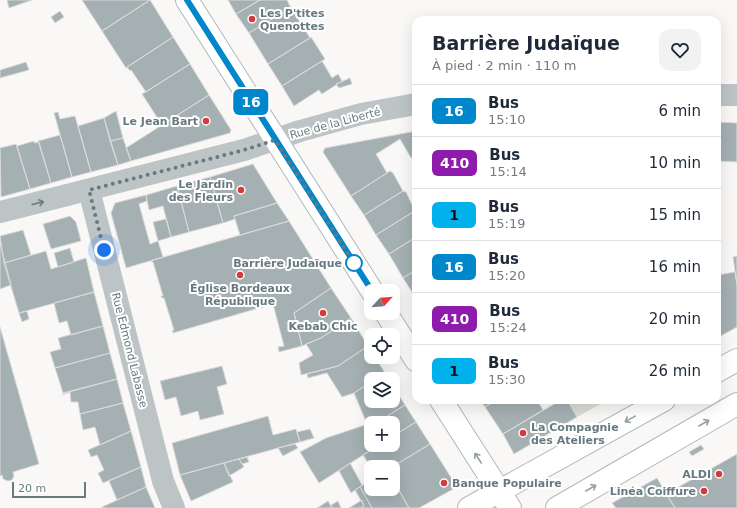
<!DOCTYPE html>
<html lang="fr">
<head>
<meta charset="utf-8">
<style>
	body { margin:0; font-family:"DejaVu Sans",sans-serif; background:#f2f2f3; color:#1f2937; height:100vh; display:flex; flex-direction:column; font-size:15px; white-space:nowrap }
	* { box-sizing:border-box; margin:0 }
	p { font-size:13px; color:#747a83 }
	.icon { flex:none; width:22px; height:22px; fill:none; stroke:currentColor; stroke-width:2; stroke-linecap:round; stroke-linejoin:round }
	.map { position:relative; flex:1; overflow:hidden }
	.sheet { position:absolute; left:412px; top:16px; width:309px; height:388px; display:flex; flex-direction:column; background:#fff; border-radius:12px; box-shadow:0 4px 16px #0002 }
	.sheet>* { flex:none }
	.badge { padding:0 8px; border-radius:6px; font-size:14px; line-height:26px }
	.needle { width:26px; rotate:64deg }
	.fabs { position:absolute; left:364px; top:284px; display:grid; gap:8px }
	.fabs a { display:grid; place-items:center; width:36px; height:36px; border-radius:8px; background:#fff; box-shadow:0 4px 16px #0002; font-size:20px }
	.scale { position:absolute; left:12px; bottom:10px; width:74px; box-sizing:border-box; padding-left:4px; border:2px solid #667a7f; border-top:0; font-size:11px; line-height:14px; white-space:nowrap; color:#667a7f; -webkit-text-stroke:3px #fff; paint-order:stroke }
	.you { position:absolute; width:20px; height:20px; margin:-10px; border:3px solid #fff; border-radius:50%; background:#1a73e8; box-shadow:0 0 0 6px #1a73e833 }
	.map>.badge { position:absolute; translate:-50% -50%; box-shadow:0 0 0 2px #fff }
	.round { display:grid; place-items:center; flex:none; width:42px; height:42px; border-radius:12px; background:#f2f2f3 }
	.headline { display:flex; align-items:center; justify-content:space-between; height:68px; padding:0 20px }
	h1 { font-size:19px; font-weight:600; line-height:30px }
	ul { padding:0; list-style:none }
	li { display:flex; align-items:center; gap:12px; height:52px; padding:0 20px; border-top:1px solid #e0e1e3 }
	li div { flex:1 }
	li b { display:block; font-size:15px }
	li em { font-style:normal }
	li .badge { min-width:44px; font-weight:700; text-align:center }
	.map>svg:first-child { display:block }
	.green { fill:#daddd6 }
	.building { fill:#a5b0b3; stroke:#dadad9 }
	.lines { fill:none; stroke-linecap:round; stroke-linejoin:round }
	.secondary-casing { stroke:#b0b8ba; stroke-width:24 }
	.primary-casing { stroke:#b1b8ba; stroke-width:24 }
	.street { stroke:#bdc4c5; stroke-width:22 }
	.secondary { stroke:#fff; stroke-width:22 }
	.primary { stroke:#fff; stroke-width:22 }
	.oneway { stroke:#667a7f }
	.oneway2 { stroke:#94a2a5 }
	.line-casing { stroke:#fff; stroke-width:9 }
	.line { stroke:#0086cb; stroke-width:6 }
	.walk { stroke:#667a7f; stroke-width:4; stroke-dasharray:0 7.2 }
	.poi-dot { fill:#d43b3d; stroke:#fff; stroke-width:1.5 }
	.stop-dot { fill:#fff; stroke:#0086cb; stroke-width:2 }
	.labels { text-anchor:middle; stroke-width:4; stroke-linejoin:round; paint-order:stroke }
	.poi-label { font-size:11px; font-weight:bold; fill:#667a7f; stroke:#fff; text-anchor:end }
	.street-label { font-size:11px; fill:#667a7f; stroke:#fff }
	.stop-label { font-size:11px; font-weight:bold; fill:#667a7f; stroke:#fff; text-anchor:end }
</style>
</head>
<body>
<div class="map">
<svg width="737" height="508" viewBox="0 0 737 508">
	<rect width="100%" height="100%" fill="#f9f8f6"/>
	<path class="green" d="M567 400H608L577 417Z"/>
	<path class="building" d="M7 0H32L9 8Z
		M82 0H150L102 31Z
		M150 0 173 37 126 68 102 31Z
		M228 0H260L236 14Z
		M260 0H287L291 8 249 33 236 14Z
		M291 8 310 38 268 64 249 33Z
		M60 11 64 17 55 23 51 17Z
		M173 37 190 64 146 92 131 70 130 71 127 67Z
		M311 37 325 59 282 86 268 64Z
		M322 61 332 78 338 74 342 81 322 94 319 90 294 106 282 86Z
		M26 62 29 70 0 78V70Z
		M190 64 209 95 162 125 142 94Z
		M350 78 352 84 339 88 336 84Z
		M209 95 231 130 230 133 131 161 126 148Z
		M116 111 123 138 110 141 104 118Z
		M58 112 60 119 75 116 91 172 72 177 54 113Z
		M104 118 118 165 91 172 78 126Z
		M717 122 737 123V162L717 161Z
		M416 131V155L411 158 400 139 381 151 376 154 387 173 351 196 323 152 325 148Z
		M60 135 72 177 51 183 38 141Z
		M123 138 131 161 118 165 110 141Z
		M34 141V143L39 142 51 183 30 189 17 146Z
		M16 144 30 189 1 197 0 148Z
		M253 164 277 203 234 216 235 219 223 223 210 177Z
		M717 166 721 189 717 190Z
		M390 171 393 173 403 191 364 215 351 196Z
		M210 177 223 223 189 232 177 186Z
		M177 186 189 232 171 237 163 206 149 210 146 195Z
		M403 191 406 192 415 211 376 235 364 215Z
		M146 195 147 201 139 204 150 244 158 241 163 257 126 268 111 213 115 203Z
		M277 203 289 221 240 235 234 216Z
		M416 210V237L389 254 376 235Z
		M70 216 76 222 81 241 51 249 43 224Z
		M166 219 171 237 158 241 153 222Z
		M289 221 331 288 294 313 302 346 279 352 278 347 284 346 273 304 173 333 172 331 174 330 164 298H162L161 296H163L153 262 150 261Z
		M23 230 31 255 4 263 0 236Z
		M416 237V270L403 278 389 254Z
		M0 243 11 285 0 289Z
		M70 248 74 262 58 267 54 253Z
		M46 251 51 269 86 258 94 292 19 313 4 263Z
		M737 256V285L733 257Z
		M416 270V298L403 278Z
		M735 272 737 285V327L717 338V275Z
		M331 288 351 318 321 338 302 346 294 313Z
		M94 292 103 326 71 335 67 321 59 323 54 303Z
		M27 311 29 319 22 322 19 313Z
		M351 318 368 346 338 366 301 375 299 363 313 355 306 344 321 338Z
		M103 326 110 353 55 368 50 352 61 349 58 338Z
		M0 327 39 464 13 472 14 476 12 480 8 481 3 479 2 475 0 476Z
		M368 346 371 351V357H375L385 373 375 379H371V382L354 393 342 397 327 373 308 378 307 374 338 366Z
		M110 353 117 379 63 393 55 368Z
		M222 366 227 384 217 387 224 414 200 420 198 411 181 416 176 397 165 400 160 381Z
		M385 373 389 379H375Z
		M117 379 123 403 80 414 78 402H71L70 392 62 395 69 392Z
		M371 382V401H393V386L405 405 378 422 367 424 354 393Z
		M480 400H496L485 407Z
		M496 400H537L543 410 503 434 485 407Z
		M561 400H567L577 417 514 454 503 434Z
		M123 403 131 431 100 445 95 427 83 430 80 414Z
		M405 405 416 422 393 436V423H372L378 422Z
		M268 416 273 435 296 429 300 442 180 475 172 443Z
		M416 422 430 444 392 467H371L363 455 379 445H393V436Z
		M371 423V445H379L319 483 300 452 326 438Z
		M310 429 314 438 300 442 297 432Z
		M131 431 141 467 103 483 98 473 104 470 97 455 91 457 88 450Z
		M295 444 298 448 283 456 278 448Z
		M430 444 457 487 419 508H409L393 480 392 467Z
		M701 445 704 449 692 456 689 452Z
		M737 454V508H675L666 494Z
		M247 457 249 462 242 464 239 459Z
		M239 459 244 467 229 476 224 463Z
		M224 463 233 482 191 501 180 475Z
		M350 463 362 485 351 493 339 471Z
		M141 467 146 487 117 500 109 481Z
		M657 478 675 508H616L612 503Z
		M371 480V489H393V480L409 508H372L360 487Z
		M146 487 155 508H102V507Z
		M360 487 369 503 372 508H361L364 506 355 490Z
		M362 500 364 506 361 508H349Z
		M328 501 332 508H317Z
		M338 501 341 508H332L331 505Z"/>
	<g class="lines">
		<g class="secondary-casing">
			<path id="secondary" d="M187 0 372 291
				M386 313 416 360
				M441 400 510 508"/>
		</g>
		<g class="primary-casing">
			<path id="primary" d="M717 371 737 360
				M469 508 664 400
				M557 508 737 404"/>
		</g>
		<path class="street" d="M717 95H737
			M89 190 163 481 174 508
			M0 212 244 150 300 131 361 114 416 104"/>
		<use href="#secondary" class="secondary"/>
		<use href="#primary" class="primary"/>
	</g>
	<defs><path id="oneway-shaft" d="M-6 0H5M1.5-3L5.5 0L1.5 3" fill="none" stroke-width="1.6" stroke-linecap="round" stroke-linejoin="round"/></defs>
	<use class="oneway" href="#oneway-shaft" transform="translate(38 203) rotate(-14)"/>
	<g class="oneway2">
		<use href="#oneway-shaft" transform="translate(630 419) rotate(151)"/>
		<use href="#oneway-shaft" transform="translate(704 423) rotate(-30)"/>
		<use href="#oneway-shaft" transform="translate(478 458) rotate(-123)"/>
		<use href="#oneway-shaft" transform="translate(591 488) rotate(-30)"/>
	</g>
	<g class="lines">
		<g class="line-casing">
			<path id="line" d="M187 0 372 291"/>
		</g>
		<use href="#line" class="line"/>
		<path class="walk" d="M104 250 89 190 244 150 275 140 354 263"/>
	</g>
	<g class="poi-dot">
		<circle cx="252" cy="19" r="4"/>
		<circle cx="206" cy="121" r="4"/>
		<circle cx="241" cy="190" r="4"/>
		<circle cx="240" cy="275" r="4"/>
		<circle cx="323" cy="313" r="4"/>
		<circle cx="523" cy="433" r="4"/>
		<circle cx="719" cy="474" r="4"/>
		<circle cx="444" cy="483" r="4"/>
		<circle cx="704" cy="491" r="4"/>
	</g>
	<circle class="stop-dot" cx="354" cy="263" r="8"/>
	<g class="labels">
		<g class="poi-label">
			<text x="260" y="17" text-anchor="start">Les P'tites<tspan x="260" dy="13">Quenottes</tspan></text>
			<text x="198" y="125">Le Jean Bart</text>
			<text x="233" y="188">Le Jardin<tspan x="233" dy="13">des Fleurs</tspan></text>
			<text x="240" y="292" text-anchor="middle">Église Bordeaux<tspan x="240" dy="13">République</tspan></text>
			<text x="323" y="330" text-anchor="middle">Kebab Chic</text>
			<text x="531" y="431" text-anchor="start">La Compagnie<tspan x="531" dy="13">des Ateliers</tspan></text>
			<text x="711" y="478">ALDI</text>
			<text x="452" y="487" text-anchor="start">Banque Populaire</text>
			<text x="696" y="495">Linéa Coiffure</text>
		</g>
		<g class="street-label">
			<text transform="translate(335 123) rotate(-15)" y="4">Rue de la Liberté</text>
			<text transform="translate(130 350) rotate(76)" y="4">Rue Edmond Labasse</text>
		</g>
		<g class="stop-label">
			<text x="342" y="267">Barrière Judaïque</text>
		</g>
	</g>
</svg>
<div class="fabs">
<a><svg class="needle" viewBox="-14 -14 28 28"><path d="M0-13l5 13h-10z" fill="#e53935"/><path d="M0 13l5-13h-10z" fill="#747a83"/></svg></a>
<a><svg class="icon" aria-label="locate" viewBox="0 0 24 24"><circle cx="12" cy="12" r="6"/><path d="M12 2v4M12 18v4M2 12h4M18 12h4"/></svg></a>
<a><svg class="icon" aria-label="layers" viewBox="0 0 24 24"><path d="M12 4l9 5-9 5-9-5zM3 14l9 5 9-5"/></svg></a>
<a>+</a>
<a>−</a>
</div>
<div class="scale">20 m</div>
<div class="you" style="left:104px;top:250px"></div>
<b class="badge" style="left:251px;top:102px;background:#0086cb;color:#fff">16</b>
<section class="sheet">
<div class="headline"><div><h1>Barrière Judaïque</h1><p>À pied · 2 min · 110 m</p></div><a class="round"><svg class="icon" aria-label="heart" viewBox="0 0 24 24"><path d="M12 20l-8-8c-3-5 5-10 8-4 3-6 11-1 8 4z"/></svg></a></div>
<ul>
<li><span class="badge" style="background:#0086cb;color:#fff">16</span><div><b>Bus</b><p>15:10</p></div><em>6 min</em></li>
<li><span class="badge" style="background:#8f1bac;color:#fff">410</span><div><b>Bus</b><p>15:14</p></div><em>10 min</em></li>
<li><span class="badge" style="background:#00b1eb;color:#111">1</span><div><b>Bus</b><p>15:19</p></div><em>15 min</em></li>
<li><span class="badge" style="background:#0086cb;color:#fff">16</span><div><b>Bus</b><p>15:20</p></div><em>16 min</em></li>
<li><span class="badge" style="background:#8f1bac;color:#fff">410</span><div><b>Bus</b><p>15:24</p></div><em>20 min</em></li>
<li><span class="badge" style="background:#00b1eb;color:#111">1</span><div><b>Bus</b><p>15:30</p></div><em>26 min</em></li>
</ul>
</section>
</div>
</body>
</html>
